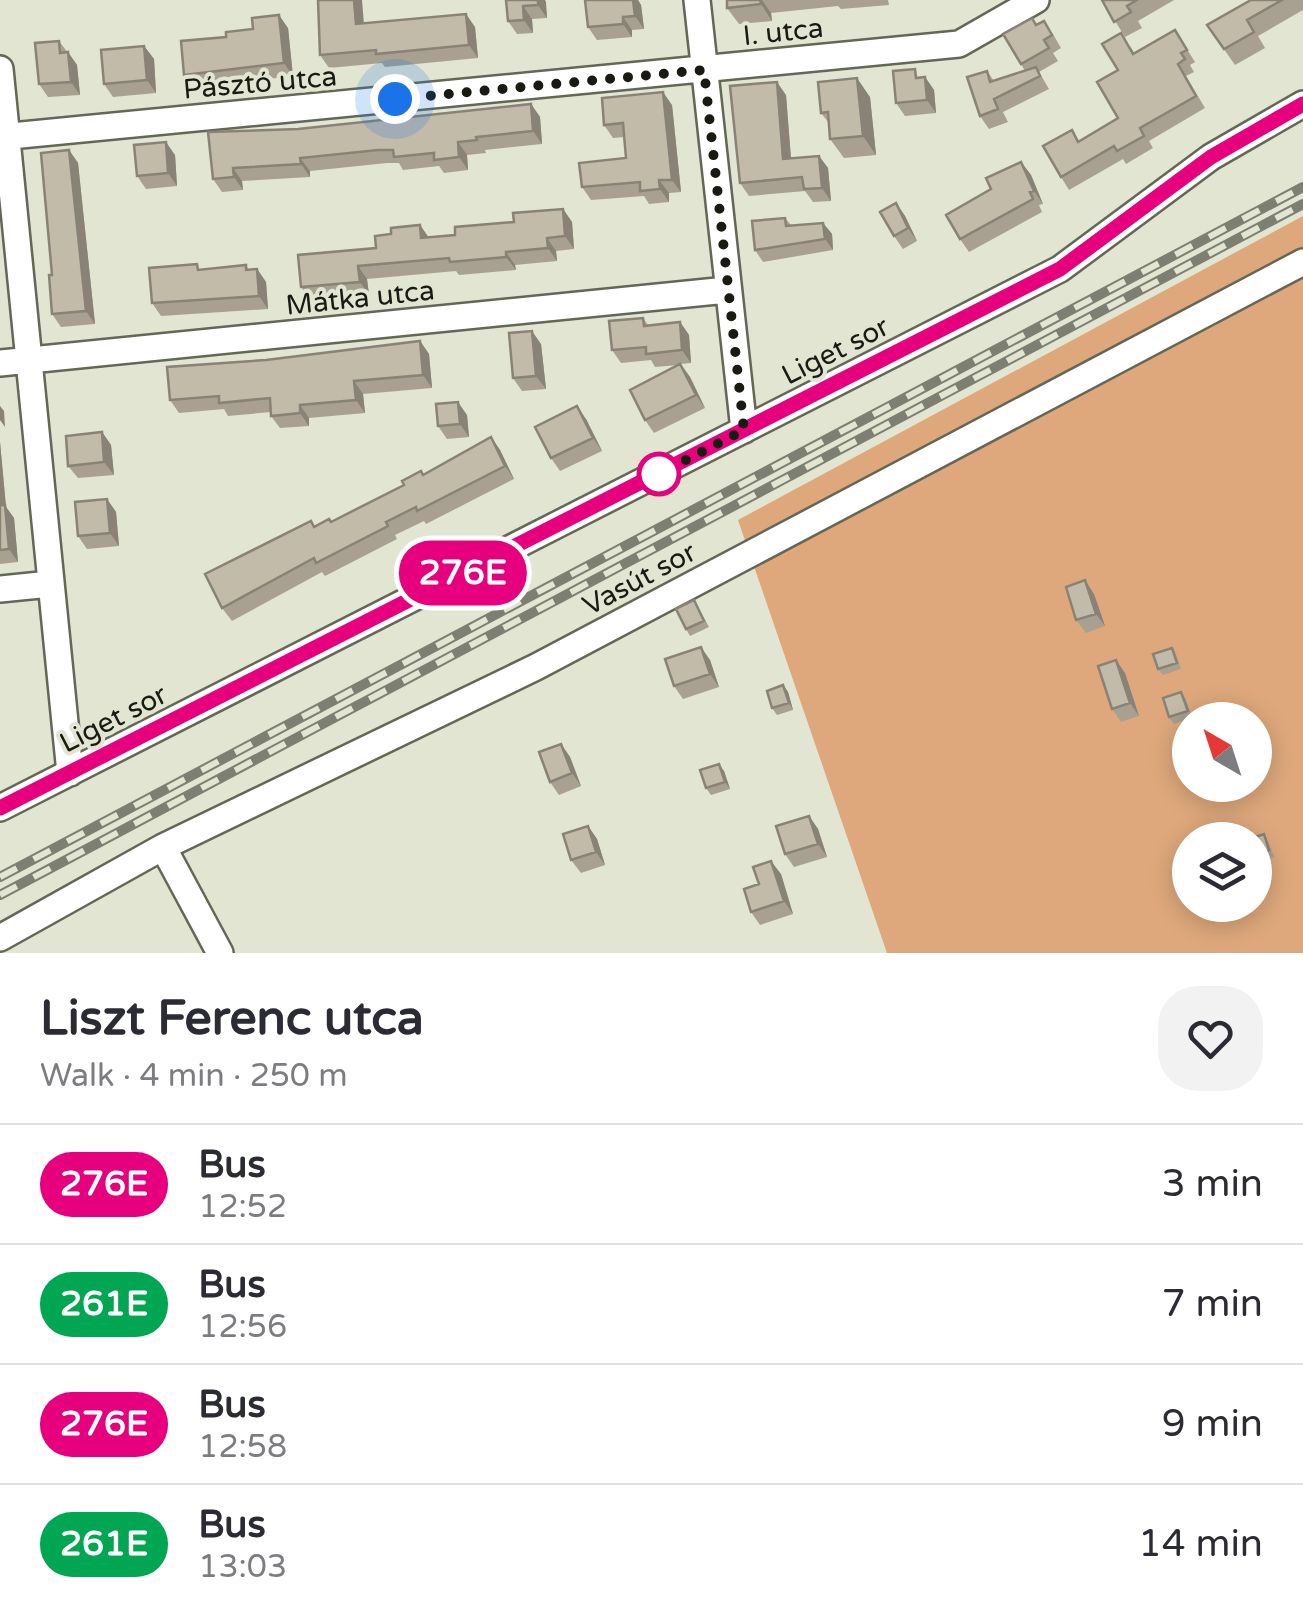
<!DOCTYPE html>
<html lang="en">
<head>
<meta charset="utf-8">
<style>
	body { margin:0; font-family:"Varela Round",sans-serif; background:#f2f2f3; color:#2b2b33; height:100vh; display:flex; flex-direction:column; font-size:38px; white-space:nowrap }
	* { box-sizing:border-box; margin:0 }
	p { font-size:32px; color:#7c7c81 }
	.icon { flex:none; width:55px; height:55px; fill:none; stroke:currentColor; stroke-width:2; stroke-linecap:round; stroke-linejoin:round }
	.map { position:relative; height:953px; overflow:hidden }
	.drawer { display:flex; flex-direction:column; background:#fff; flex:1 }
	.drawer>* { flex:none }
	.badge { padding:0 20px; border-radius:32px; font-size:35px; line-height:65px }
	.needle { width:65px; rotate:321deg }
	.buttons { position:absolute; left:1172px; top:702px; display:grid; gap:20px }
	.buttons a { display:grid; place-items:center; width:100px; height:100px; border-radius:50%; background:#fff; box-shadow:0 5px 25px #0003; font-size:50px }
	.you { position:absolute; width:50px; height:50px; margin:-25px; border:8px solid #fff; border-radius:50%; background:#1a73e8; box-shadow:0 0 0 15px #1a73e833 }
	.map>.badge { position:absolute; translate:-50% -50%; box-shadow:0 0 0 5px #fff }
	.round { display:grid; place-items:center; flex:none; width:105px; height:105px; border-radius:40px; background:#f2f2f3 }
	.headline { display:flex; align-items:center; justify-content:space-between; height:170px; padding:0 40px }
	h1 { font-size:48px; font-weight:800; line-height:75px }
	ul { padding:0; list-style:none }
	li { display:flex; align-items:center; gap:30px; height:120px; padding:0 40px; border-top:2px solid #e1e1e2 }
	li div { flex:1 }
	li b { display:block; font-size:38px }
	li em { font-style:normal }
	li .badge { min-width:110px; font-weight:700; text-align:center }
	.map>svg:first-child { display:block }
	.green { fill:#dea87c; fill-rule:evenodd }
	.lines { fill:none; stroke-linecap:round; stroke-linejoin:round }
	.street-casing { stroke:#636755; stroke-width:30 }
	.street { stroke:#fff; stroke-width:25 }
	.rail-casing { stroke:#7c7f72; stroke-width:10 }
	.rail { stroke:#e1e5d1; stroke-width:6; stroke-dasharray:19; stroke-linecap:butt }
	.wall { fill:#a8a191 }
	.shaded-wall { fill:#888376 }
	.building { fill:#c3bba9; stroke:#888376; stroke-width:2.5 }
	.line-casing { stroke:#fff; stroke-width:22 }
	.line { stroke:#e6007e; stroke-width:15 }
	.walk { stroke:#181a13; stroke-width:10; stroke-dasharray:0 18 }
	.stop-dot { fill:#fff; stroke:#e6007e; stroke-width:5 }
	.labels { text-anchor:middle; stroke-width:8; stroke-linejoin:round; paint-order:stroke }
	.street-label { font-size:28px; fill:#181a13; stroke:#e1e5d1 }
</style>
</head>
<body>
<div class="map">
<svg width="1303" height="953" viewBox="0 0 1303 953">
	<rect width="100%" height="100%" fill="#e1e5d1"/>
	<path class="green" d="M1303 216V953H887L738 520ZM1190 720H1255V785H1190ZM1190 840H1255V905H1190Z"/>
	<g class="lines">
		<g class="street-casing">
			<path id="street" d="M697 0 744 430
				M0 69 70 773
				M0 137 959 44 1036 0
				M0 363 727 290
				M0 589 50 584
				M0 808 1060 269 1211 157 1303 104
				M163 847 220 953
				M0 938 163 847 536 667 1303 262"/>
		</g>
		<use href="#street" class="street"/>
		<g class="rail-casing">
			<path id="rail" d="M0 877 1303 187
				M0 895 1303 204"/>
		</g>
		<use href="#rail" class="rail"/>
	</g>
	<path class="wall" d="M506 0H545L547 18 532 19 533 33 517 34 508 21Z
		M585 0H638L641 5 644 29 632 30V37L597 40 588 27Z
		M727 0H888L889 5 841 9 838 6 771 13 772 21 739 24 727 8Z
		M1102 0H1174L1138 21 1142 28 1125 37Z
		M1251 0H1303V10L1258 36 1265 48 1235 65 1207 25Z
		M364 23 475 27 478 58 385 67 382 63 329 68 320 55Z
		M1036 25 1053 34 1061 48 1053 53 1058 61 1039 72 1049 89 1003 112 1008 122 989 129 980 116 987 71 994 81 1025 71 1021 64Z
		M288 28 293 76 193 88 184 75 226 37 253 29Z
		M1175 30 1195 62 1190 65 1194 72 1186 76 1205 108 1149 141 1153 148 1126 164 1123 159 1069 190 1061 177 1072 130 1079 141 1118 118V70L1130 46 1135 54Z
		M59 41 77 65 80 95 48 97 39 84Z
		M144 46 154 59 156 93 113 97 104 84Z
		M925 77 934 90 936 113 905 116 896 103Z
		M786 95 791 158 819 156 828 168 831 201 813 202 805 191 749 196 740 183Z
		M870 97 876 155 844 158 830 139 829 123 821 113Z
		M531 104 540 117 542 144 485 150 486 153 467 155 468 170 444 173 439 166 403 170 399 163H387L310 171V177L242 181 243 190 222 192 213 179 298 129Z
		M672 105 681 192 669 193V202L649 204 644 196 591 200 582 187 626 158 624 137 613 138 604 125Z
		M69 150 78 163 95 324 61 327 52 314V275Z
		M175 155 177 186 146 189 137 176Z
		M1021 162 1031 175 1043 204 1039 205 1042 212 969 252 960 239 991 189Z
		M896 203 905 216 917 241 903 249 894 236Z
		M563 209 572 222 574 249 556 251 557 261 515 265 516 270 459 275 456 271 367 279 369 295 310 300 301 287 376 248 391 234 420 225 429 238 455 235Z
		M785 218 791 225 823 223 832 234 833 250 763 262 755 250Z
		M246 265 249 270 257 269 266 282 268 309 161 316 152 303 201 270Z
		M643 318 648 325 680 322 689 335 691 363 681 364 690 377 705 408 654 433 645 420 679 365 655 367 651 360 621 363 612 350Z
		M420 341 429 354 432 388 363 394 365 413 309 418V426L280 428 271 416V412L228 416 224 409 179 413 170 400 266 360Z
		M541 344 546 389 522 391 513 378Z
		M467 415 469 437 447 439 438 426Z
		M586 419 602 451 560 471 551 458Z
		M102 432 111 445 114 475 78 478 68 466Z
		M491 437 500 450 514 479 426 524 424 521 395 535 397 539 325 576 322 572 232 621 222 608 315 526 331 522 423 475Z
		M0 442 6 507 14 518 18 562 0 564Z
		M107 499 116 512 119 546 87 549 78 536Z
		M1094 594 1105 626 1086 633 1076 620Z
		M694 600 709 627 690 636 686 629Z
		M1172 648 1176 654 1181 669 1163 675 1158 669Z
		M710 660 719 687 683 699 674 686Z
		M1125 673 1139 716 1121 722 1112 709Z
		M783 685 788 692 793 710 777 715 772 708Z
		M1181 692 1186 699 1192 718 1174 724 1169 717Z
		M561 744 570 757 581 786 559 795 550 782Z
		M724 771 730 789 711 795 706 788Z
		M809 816 818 829 827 857 794 867 785 854Z
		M588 826 597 839 605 865 581 873 571 860Z
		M1255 840 1268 841 1274 857 1255 863Z
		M781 874 793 914 760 925 751 912 759 884Z"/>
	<path class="shaded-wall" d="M354 0H362L365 37 356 24Z
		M538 0H545L546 2 547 18 538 5Z
		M633 0H638L641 5 644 29 635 16Z
		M760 0H762L771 13 772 21 761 4Z
		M523 6 532 19 533 33 524 20Z
		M466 14 475 27 478 58 469 45Z
		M279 15 288 28 293 76 284 63Z
		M623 17 632 30V37L623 24Z
		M144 46 154 59 156 93 147 80Z
		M68 52 77 65 80 95 71 82Z
		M925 77 934 90 936 113 927 100Z
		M857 78 870 97 876 155 863 136Z
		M777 82 786 95 792 172 783 159Z
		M663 92 672 105 681 192 672 180Z
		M531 104 540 117 542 144 533 131Z
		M166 142 175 155 177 186 168 173Z
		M458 142 467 155 468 170 459 157Z
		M69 150 78 163 95 324 86 311Z
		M819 156 828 168 831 201 822 188Z
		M300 158 310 171V177L301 164Z
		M1021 162 1031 175 1043 204 1034 191Z
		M233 168 242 181 243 190 234 177Z
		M659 180 669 193V202L660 189Z
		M896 203 905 216 917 241 908 228Z
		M563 209 572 222 574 249 565 236Z
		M823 223 832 234 833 250 825 239Z
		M420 225 429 238H421Z
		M547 238 556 251 557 261 548 248Z
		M506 252 515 265 516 270 506 257Z
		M358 266 367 279 369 295 360 282Z
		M257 269 266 282 268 309 259 296Z
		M680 322 689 335 691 363 682 350Z
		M532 331 541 344 546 389 536 376Z
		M420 341 429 354 432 388 423 375Z
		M680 364 690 377 705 408 696 395Z
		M354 381 363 394 365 413 356 400Z
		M458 402 467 415 469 437 460 424Z
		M300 405 309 418V426L300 413Z
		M0 406 4 411 5 427 0 420Z
		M577 406 586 419 602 451 593 438Z
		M102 432 111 445 114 475 104 462Z
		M491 437 500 450 514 479 505 466Z
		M0 442 6 507 14 518 18 562 9 549 0 508Z
		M107 499 116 512 119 546 110 533Z
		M1085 580 1094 594 1105 626 1096 614Z
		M701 647 710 660 719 687 710 674Z
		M1116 660 1125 673 1139 716 1130 703Z
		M783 685 788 692 793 710 789 703Z
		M561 744 570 757 581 786 572 773Z
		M719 764 724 771 730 789 725 782Z
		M809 816 818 829 827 857 818 844Z
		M588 826 597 839 605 865 596 852Z
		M771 861 781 874 793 914 784 901Z"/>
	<path class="building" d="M318 0H354L356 24 466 14 469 45 376 54V50L320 55Z
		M506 0H538V5L523 6 524 20 508 21Z
		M585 0H633L635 16 623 17V24L588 27Z
		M727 0H760L761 4 727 8Z
		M1102 0H1137L1127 6 1131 12 1114 22Z
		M1251 0H1282L1247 20 1254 32 1224 49 1207 25Z
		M279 15 284 63 184 75 181 41 226 37V32L253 29 252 18Z
		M1032 18 1036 25 1044 21 1052 35 1044 40 1049 48 1021 64 1003 34Z
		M1175 30 1187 50 1181 53 1185 59 1178 64 1196 96 1140 128 1144 136 1117 151 1114 146 1061 177 1043 146 1072 130 1078 142 1118 118 1097 82 1118 70 1102 44 1121 33 1133 54Z
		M59 41 60 53 68 52 71 82 39 84 35 43Z
		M144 46 147 80 104 84 101 50Z
		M1036 67 1040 76 994 99 998 109 980 116 967 77 987 71 990 82Z
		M915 69 916 78 925 77 927 100 896 103 893 71Z
		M857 78 863 136 830 139 828 112 821 113 818 82Z
		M777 82 783 159 819 156 822 188 804 189 802 177 740 183 730 86Z
		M663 92 672 180H659L660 189 640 191V182L582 187 579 163 626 158 623 123 604 125 602 98Z
		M531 104 533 131 476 137 477 140 458 142 459 157 434 160V153L394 157 393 150H378L300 158 301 164 233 168 234 177 213 179 208 132 298 129Z
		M166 142 168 173 137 176 134 145Z
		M69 150 86 311 52 314 49 275H52L41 153Z
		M1021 162 1034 191 1030 192 1033 199 960 239 946 215 991 189 986 178Z
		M896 203 908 228 894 236 880 212Z
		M563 209 565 236 547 238 548 248 506 252V257L450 262 449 258 358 266 360 282 301 287 298 255 376 248 375 236 391 234V228L420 225 421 238 455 235V227L514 222 513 213Z
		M785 218 786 226 823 223 825 239 755 250 752 221Z
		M197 264 198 270 246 265V270L257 269 259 296 152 303 149 268Z
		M643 318 644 326 680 322 682 350 646 354V347L612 350 609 321Z
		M532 331 536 376 513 378 509 333Z
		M420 341 423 375 354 381 356 400 300 405V413L271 416 270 398 219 403V396L170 400 167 367 266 360Z
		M680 364 696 395 645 420 630 390Z
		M458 402 460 424 438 426 436 404Z
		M577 406 593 438 551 458 535 427Z
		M102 432 104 462 68 466 66 436Z
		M491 437 505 466 417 511 416 507 386 522 388 526 316 563 314 558 222 608 205 574 311 521 314 527 329 519 331 522 404 485 402 481 421 471 423 475Z
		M107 499 110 533 78 536 75 502Z
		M0 505H5L9 549 0 550Z
		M1085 580 1096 614 1076 620 1066 587Z
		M694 600 704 621 686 629 676 609Z
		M701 647 710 674 674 686 665 659Z
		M1172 648 1177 663 1158 669 1153 654Z
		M1116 660 1130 703 1112 709 1098 666Z
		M783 685 789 703 772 708 767 691Z
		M1181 692 1188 711 1169 717 1163 698Z
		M561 744 572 773 550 782 539 752Z
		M719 764 725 782 706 788 700 770Z
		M809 816 818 844 785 854 776 826Z
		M588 826 596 852 571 860 563 834Z
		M1264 834 1269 850 1255 855V840H1246Z
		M771 861 784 901 751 912 744 889 759 884 753 867Z"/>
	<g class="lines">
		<g class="line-casing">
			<path id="line" d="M0 808 1060 269 1211 157 1303 104"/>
		</g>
		<use href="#line" class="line"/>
		<path class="walk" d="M395 99 704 70 744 430 659 474"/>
	</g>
	<circle class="stop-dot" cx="659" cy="474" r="20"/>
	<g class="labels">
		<g class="street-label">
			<text transform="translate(783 31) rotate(-6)" y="10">I. utca</text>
			<text transform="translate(260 82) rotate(-5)" y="10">Pásztó utca</text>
			<text transform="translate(360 297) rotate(-6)" y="10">Mátka utca</text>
			<text transform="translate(835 350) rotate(-27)" y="10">Liget sor</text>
			<text transform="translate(639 578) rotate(-28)" y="10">Vasút sor</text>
			<text transform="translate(113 718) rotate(-27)" y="10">Liget sor</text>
		</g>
	</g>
</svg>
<div class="buttons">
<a><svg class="needle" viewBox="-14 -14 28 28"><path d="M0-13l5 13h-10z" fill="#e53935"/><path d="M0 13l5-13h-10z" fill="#7c7c81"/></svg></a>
<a><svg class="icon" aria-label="layers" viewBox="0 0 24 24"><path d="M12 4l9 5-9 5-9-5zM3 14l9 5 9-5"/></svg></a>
</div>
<div class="you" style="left:395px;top:99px"></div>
<b class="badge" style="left:463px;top:573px;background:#e6007e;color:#fff">276E</b>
</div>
<section class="drawer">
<div class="headline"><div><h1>Liszt Ferenc utca</h1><p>Walk · 4 min · 250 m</p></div><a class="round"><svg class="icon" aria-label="heart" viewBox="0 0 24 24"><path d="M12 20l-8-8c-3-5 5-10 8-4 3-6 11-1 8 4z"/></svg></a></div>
<ul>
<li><span class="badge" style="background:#e6007e;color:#fff">276E</span><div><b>Bus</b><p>12:52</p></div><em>3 min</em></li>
<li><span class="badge" style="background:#00a651;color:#fff">261E</span><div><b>Bus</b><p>12:56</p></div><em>7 min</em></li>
<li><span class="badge" style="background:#e6007e;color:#fff">276E</span><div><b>Bus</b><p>12:58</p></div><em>9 min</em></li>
<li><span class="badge" style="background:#00a651;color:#fff">261E</span><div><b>Bus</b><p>13:03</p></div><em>14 min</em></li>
</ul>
</section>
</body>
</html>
